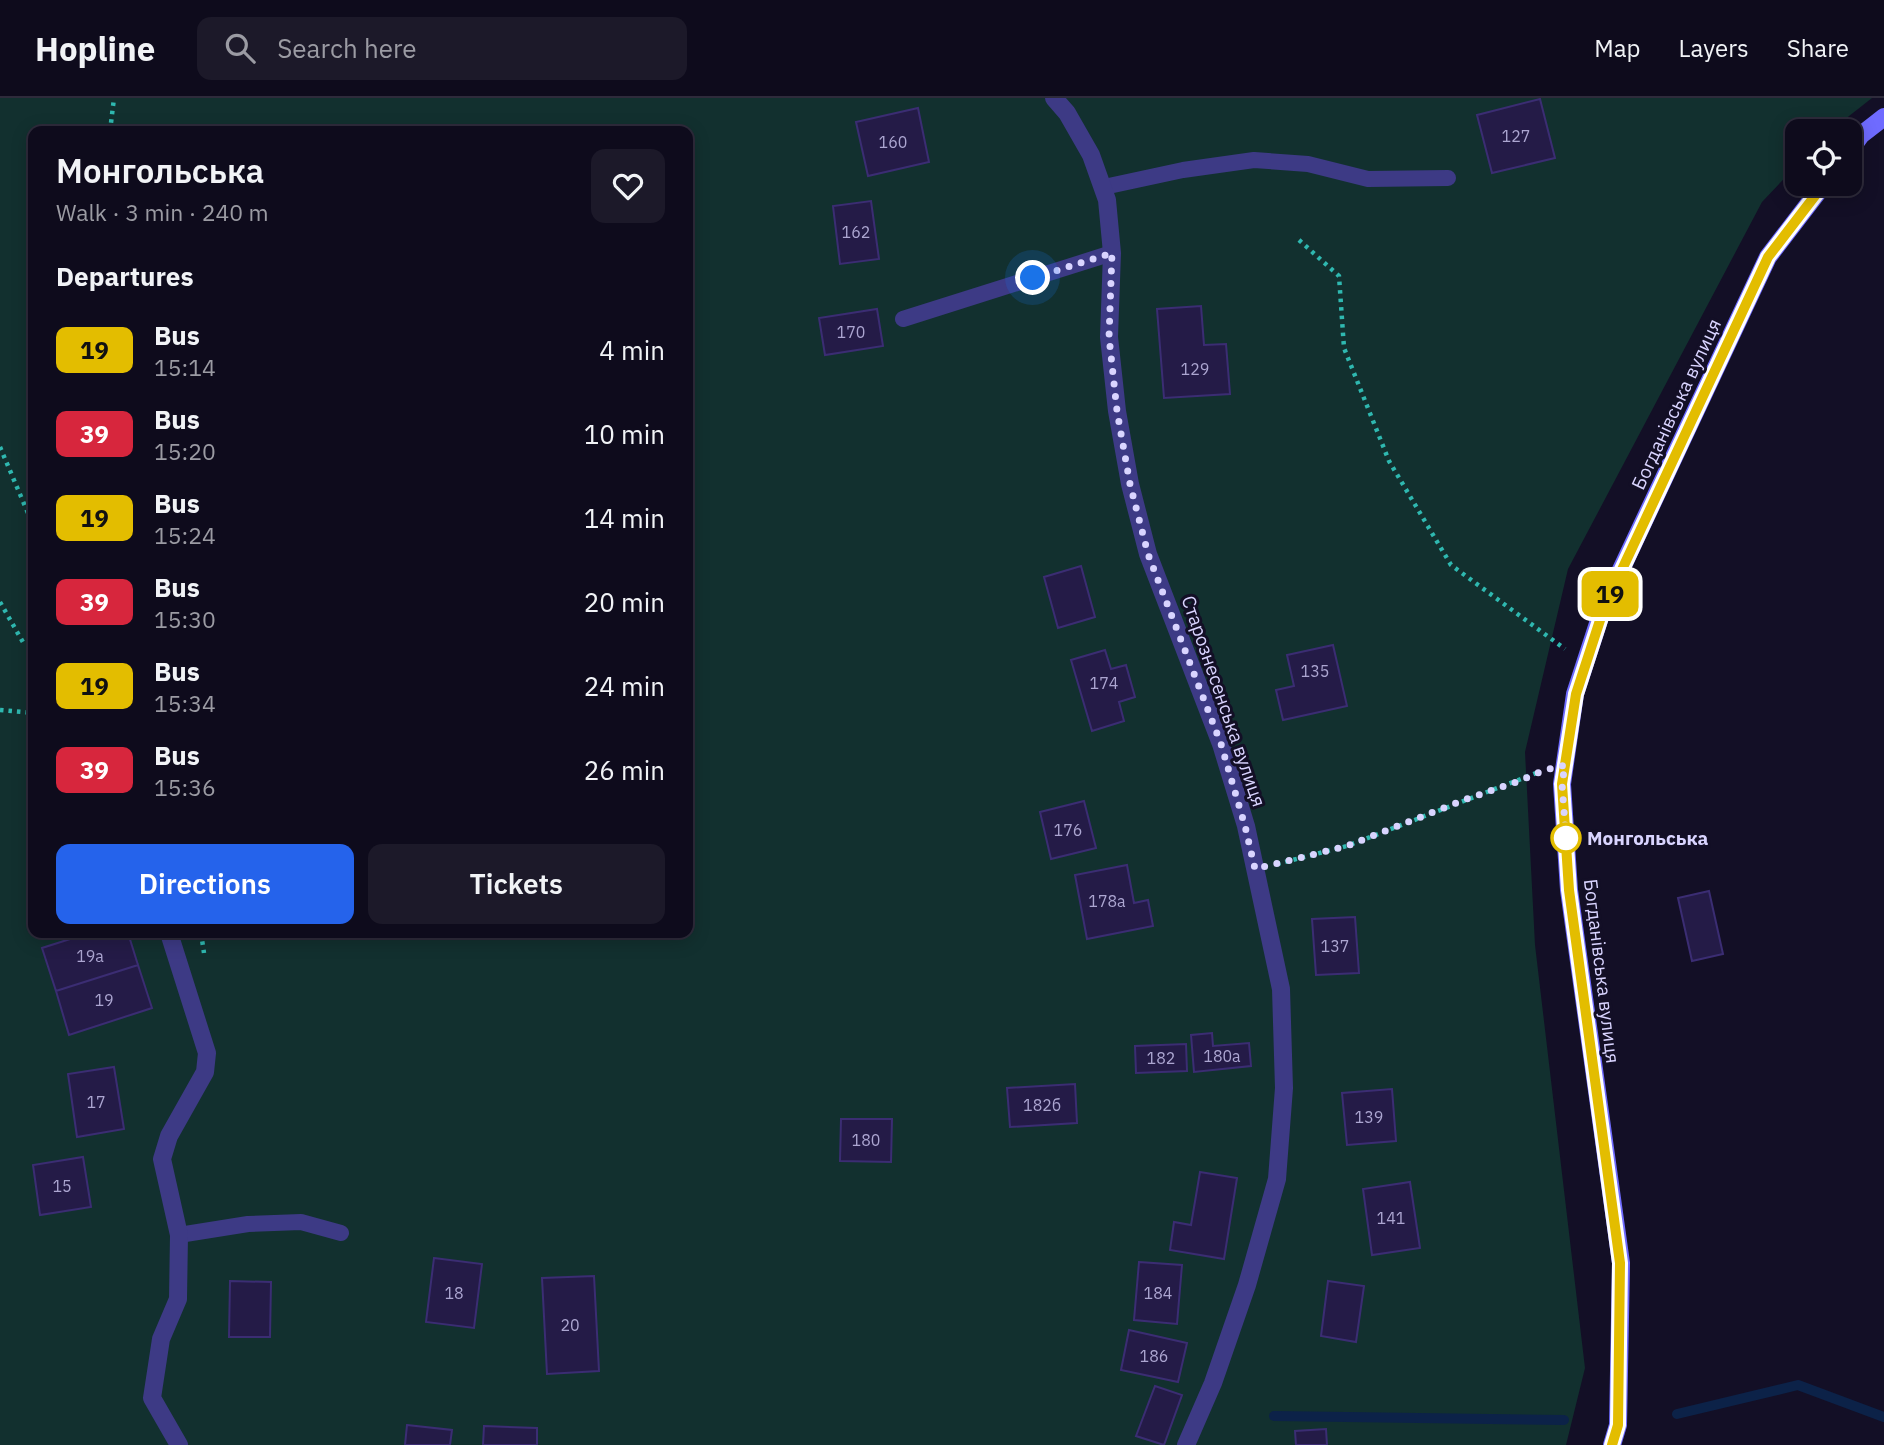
<!DOCTYPE html>
<html lang="en">
<head>
<meta charset="utf-8">
<style>
	body { margin:0; font-family:"IBM Plex Sans",sans-serif; background:#1c1929; color:#f1f3f6; height:100vh; display:flex; flex-direction:column; font-size:26px; white-space:nowrap }
	* { box-sizing:border-box; margin:0 }
	p { font-size:23px; color:#9b9ba3 }
	.icon { flex:none; width:38px; height:38px; fill:none; stroke:currentColor; stroke-width:2; stroke-linecap:round; stroke-linejoin:round }
	.map { position:relative; flex:1; overflow:hidden }
	.panel { position:absolute; left:28px; top:28px; width:665px; height:812px; display:flex; flex-direction:column; background:#0e0b1c; border-radius:14px; box-shadow:0 4px 18px #0003,0 0 0 2px #2e2b3b }
	.panel>* { flex:none }
	.badge { padding:0 14px; border-radius:10px; font-size:24px; line-height:46px }
	.tools { position:absolute; left:1785px; top:21px; display:grid; gap:14px }
	.tools a { display:grid; place-items:center; width:77px; height:77px; border-radius:14px; background:#0e0b1c; box-shadow:0 4px 18px #0003,0 0 0 2px #2e2b3b; font-size:35px }
	.you { position:absolute; width:35px; height:35px; margin:-18px; border:5px solid #fff; border-radius:50%; background:#1a73e8; box-shadow:0 0 0 10px #1a73e833 }
	.map>.badge { position:absolute; translate:-50% -50%; box-shadow:0 0 0 4px #fff }
	h2 { padding:0 28px; font-size:26px; line-height:63px }
	.round { display:grid; place-items:center; flex:none; width:74px; height:74px; border-radius:14px; background:#1c1929 }
	.overview { display:flex; align-items:center; justify-content:space-between; height:119px; padding:0 28px }
	h1 { font-size:33px; font-weight:600; line-height:52px }
	.button { display:flex; gap:14px; margin-top:auto; padding:14px 28px }
	.button a { flex:1; height:80px; border-radius:14px; background:#2563eb; color:#fff; font-size:28px; font-weight:600; line-height:80px; text-align:center }
	.button a+a { background:#1c1929; color:#f1f3f6 }
	ul { padding:0; list-style:none }
	li { display:flex; align-items:center; gap:21px; height:84px; padding:0 28px }
	li div { flex:1 }
	li b { display:block; font-size:26px }
	li em { font-style:normal }
	li .badge { min-width:77px; font-weight:700; text-align:center }
	header { display:flex; align-items:center; gap:42px; box-sizing:border-box; height:98px; padding:0 35px; background:#0e0b1c; border-bottom:2px solid #2e2b3b }
	header strong { font-size:33px }
	nav { display:flex; gap:38px; margin-inline-start:auto; font-size:24px }
	.search { width:490px; height:63px; background:#1c1929; display:flex; align-items:center; gap:18px; box-sizing:border-box; padding:0 24px; border-radius:14px; color:#9b9ba3; font-size:26px }
	.map>svg:first-child { display:block }
	.green { fill:#12302f; fill-rule:evenodd }
	.lines { fill:none; stroke-linecap:round; stroke-linejoin:round }
	.stream { stroke:#0c2248; stroke-width:10 }
	.building { fill:#241b47; stroke:#3b2d73; stroke-width:2 }
	.path { stroke:#2fb8b0; stroke-width:4.5; stroke-dasharray:3.5 5; stroke-linecap:butt }
	.lane { stroke:#3d3a85; stroke-width:16 }
	.street { stroke:#3d3a85; stroke-width:18 }
	.secondary { stroke:#6f6bff; stroke-width:18 }
	.line-casing { stroke:#fff; stroke-width:16 }
	.line { stroke:#e3bd00; stroke-width:10 }
	.walk { stroke:#d9d4ff; stroke-width:7; stroke-dasharray:0 12.6 }
	.stop-dot { fill:#fff; stroke:#e3bd00; stroke-width:3.5 }
	.labels { text-anchor:middle; stroke-width:6; stroke-linejoin:round; paint-order:stroke }
	.number-label { font-size:16px; fill:#aca6d1 }
	.street-label { font-size:19px; fill:#d9d4ff; stroke:#130f26 }
	.stop-label { font-size:19px; font-weight:bold; fill:#d9d4ff; stroke:#130f26; text-anchor:start }
</style>
</head>
<body>
<header>
<strong>Hopline</strong>
<div class="search"><svg class="icon" aria-label="search" viewBox="0 0 24 24"><circle cx="10" cy="10" r="6"/><path d="M15 15l6 6"/></svg>Search here</div>
<nav><a>Map</a><a>Layers</a><a>Share</a></nav>
</header>
<div class="map">
<svg width="1884" height="1347" viewBox="0 0 1884 1347">
	<rect width="100%" height="100%" fill="#130f26"/>
	<path class="green" d="M0 0H1872L1830 33H1797V67L1762 104 1568 471 1525 654 1535 847 1585 1270 1566 1347H0ZM33 33H688V835H33Z"/>
	<g class="lines">
		<path class="stream" d="M1677 1316 1798 1287 1884 1319
			M1274 1318 1564 1322"/>
	</g>
	<path class="building" d="M1540 1 1555 60 1492 75 1477 17Z
		M918 10 929 64 868 78 856 24Z
		M688 42H692L690 101H688Z
		M871 103 879 161 840 166 833 108Z
		M1201 208 1204 247 1226 246 1230 296 1164 300 1157 211Z
		M877 211 883 248 825 257 819 220Z
		M1081 468 1095 519 1058 530 1044 479Z
		M1333 547 1347 608 1283 622 1276 592 1294 588 1287 557Z
		M1105 552 1111 571 1126 567 1135 599 1119 604 1124 623 1092 633 1071 562Z
		M1084 703 1096 750 1051 761 1040 714Z
		M1127 767 1134 805 1148 802 1153 828 1087 841 1075 777Z
		M1709 793 1723 856 1692 863 1678 800Z
		M1355 819 1359 875 1316 877 1312 821Z
		M89 835H128L138 867 56 893 42 850Z
		M138 867 152 910 69 937 56 893Z
		M1212 935 1213 948 1249 945 1251 968 1194 974 1191 937Z
		M1186 946 1187 973 1136 975 1135 948Z
		M114 969 124 1031 77 1039 68 976Z
		M1075 986 1077 1025 1010 1029 1007 990Z
		M1392 991 1396 1043 1347 1047 1342 995Z
		M841 1021H892L891 1064 840 1063Z
		M83 1059 91 1109 40 1117 33 1067Z
		M1200 1074 1237 1080 1224 1161 1170 1152 1174 1124 1191 1127Z
		M1410 1084 1420 1150 1372 1157 1363 1091Z
		M434 1160 482 1166 474 1230 426 1224Z
		M1139 1164 1182 1167 1177 1226 1134 1222Z
		M594 1178 599 1273 547 1276 542 1180Z
		M230 1183 271 1184 270 1239H229Z
		M1328 1183 1364 1188 1356 1244 1321 1238Z
		M1129 1232 1187 1245 1178 1284 1121 1272Z
		M1155 1288 1182 1297 1164 1347 1136 1338Z
		M407 1327 452 1332 450 1347H405Z
		M484 1328 537 1330V1347H483Z
		M1326 1331 1327 1347H1296L1295 1333Z"/>
	<g class="lines">
		<path class="path" d="M113 33 111 25 114 0
			M1299 142 1339 178 1344 250 1389 363 1451 467 1565 551
			M0 349 33 427
			M0 504 24 546H33
			M0 612 33 615
			M1277 766 1347 748 1539 674
			M201 835 204 855"/>
		<path class="lane" d="M1104 89 1183 72 1254 62 1308 66 1368 81 1448 80
			M903 221 1112 155
			M179 1137 248 1126 301 1124 341 1135"/>
		<path class="street" d="M1054 0 1067 15 1091 57 1107 102 1112 155 1109 239 1117 313 1130 386 1148 456 1221 646 1246 728 1281 891 1284 990 1277 1081 1247 1187 1213 1285 1186 1347
			M169 835 207 955 205 974 169 1038 162 1061 179 1137 178 1201 161 1241 152 1300 179 1347"/>
		<path class="secondary" d="M1850 52 1861 37 1884 19
			M1612 1347 1618 1327 1621 1165 1569 792 1562 686 1575 596 1603 510 1768 159 1824 86"/>
	</g>
	<g class="lines">
		<g class="line-casing">
			<path id="line" d="M1612 1347 1618 1327 1620 1165 1569 792 1562 686 1576 596 1604 510 1768 159 1824 86"/>
		</g>
		<use href="#line" class="line"/>
		<path class="walk" d="M1033 180 1112 155 1109 239 1117 313 1130 386 1148 456 1221 646 1245 728 1255 771 1347 748 1464 702 1519 683 1542 673 1565 667 1562 686 1566 740"/>
	</g>
	<circle class="stop-dot" cx="1566" cy="740" r="14"/>
	<g class="labels">
		<g class="number-label">
			<text x="1516" y="44">127</text>
			<text x="893" y="50">160</text>
			<text x="856" y="140">162</text>
			<text x="851" y="240">170</text>
			<text x="1195" y="277">129</text>
			<text x="1315" y="579">135</text>
			<text x="1104" y="591">174</text>
			<text x="1068" y="738">176</text>
			<text x="1107" y="809">178а</text>
			<text x="1335" y="854">137</text>
			<text x="90" y="864">19а</text>
			<text x="104" y="908">19</text>
			<text x="1222" y="964">180а</text>
			<text x="1161" y="966">182</text>
			<text x="96" y="1010">17</text>
			<text x="1042" y="1013">182б</text>
			<text x="1369" y="1025">139</text>
			<text x="866" y="1048">180</text>
			<text x="62" y="1094">15</text>
			<text x="1391" y="1126">141</text>
			<text x="454" y="1201">18</text>
			<text x="1158" y="1201">184</text>
			<text x="570" y="1233">20</text>
			<text x="1154" y="1264">186</text>
		</g>
		<g class="street-label">
			<text transform="translate(1676 306) rotate(-65)" y="7">Богданівська вулиця</text>
			<text transform="translate(1224 603) rotate(71)" y="7">Старознесенська вулиця</text>
			<text transform="translate(1602 873) rotate(83)" y="7">Богданівська вулиця</text>
		</g>
		<g class="stop-label">
			<text x="1587" y="747">Монгольська</text>
		</g>
	</g>
</svg>
<div class="tools">
<a><svg class="icon" aria-label="locate" viewBox="0 0 24 24"><circle cx="12" cy="12" r="6"/><path d="M12 2v4M12 18v4M2 12h4M18 12h4"/></svg></a>
</div>
<div class="you" style="left:1033px;top:180px"></div>
<b class="badge" style="left:1610px;top:496px;background:#e3bd00;color:#111">19</b>
<section class="panel">
<div class="overview"><div><h1>Монгольська</h1><p>Walk · 3 min · 240 m</p></div><a class="round"><svg class="icon" aria-label="heart" viewBox="0 0 24 24"><path d="M12 20l-8-8c-3-5 5-10 8-4 3-6 11-1 8 4z"/></svg></a></div>
<h2>Departures</h2>
<ul>
<li><span class="badge" style="background:#e3bd00;color:#111">19</span><div><b>Bus</b><p>15:14</p></div><em>4 min</em></li>
<li><span class="badge" style="background:#d7263d;color:#fff">39</span><div><b>Bus</b><p>15:20</p></div><em>10 min</em></li>
<li><span class="badge" style="background:#e3bd00;color:#111">19</span><div><b>Bus</b><p>15:24</p></div><em>14 min</em></li>
<li><span class="badge" style="background:#d7263d;color:#fff">39</span><div><b>Bus</b><p>15:30</p></div><em>20 min</em></li>
<li><span class="badge" style="background:#e3bd00;color:#111">19</span><div><b>Bus</b><p>15:34</p></div><em>24 min</em></li>
<li><span class="badge" style="background:#d7263d;color:#fff">39</span><div><b>Bus</b><p>15:36</p></div><em>26 min</em></li>
</ul>
<div class="button"><a>Directions</a><a>Tickets</a></div>
</section>
</div>
</body>
</html>
